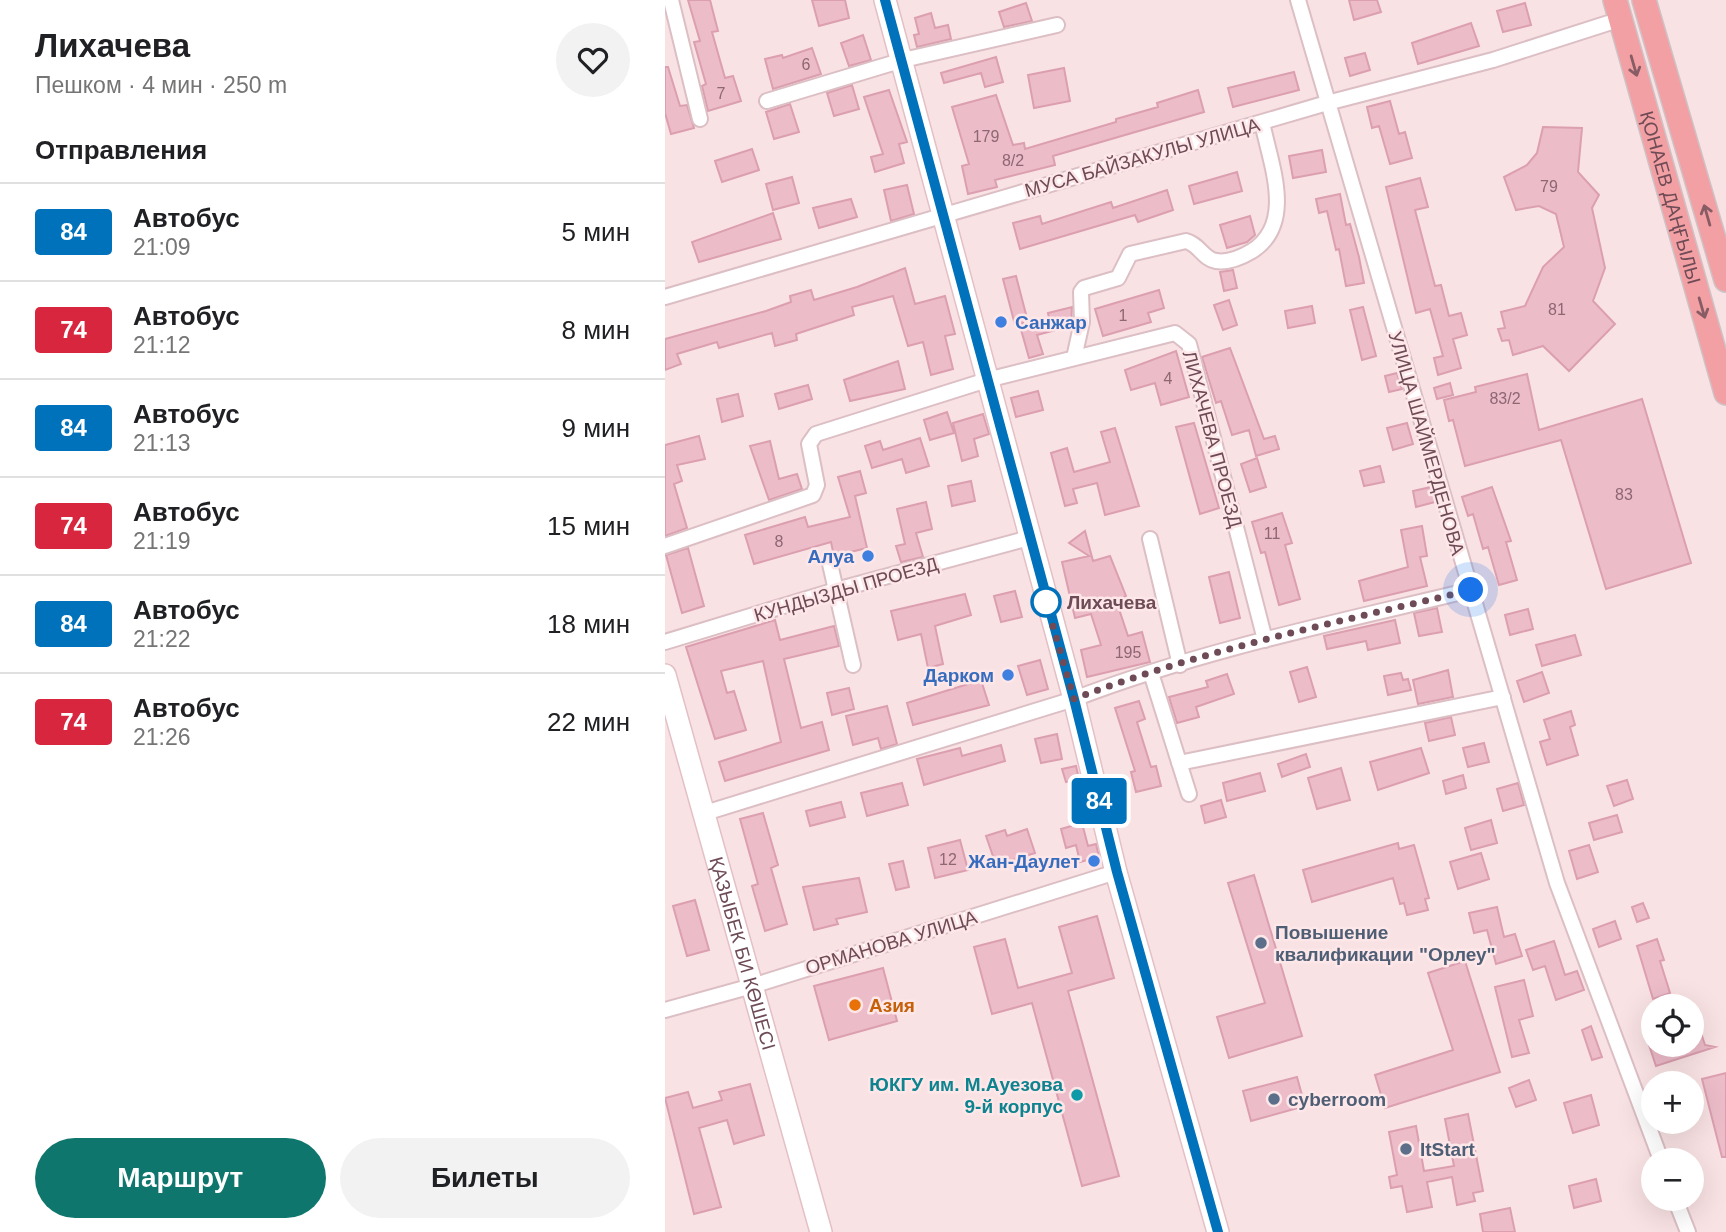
<!DOCTYPE html>
<html lang="ru">
<head>
<meta charset="utf-8">
<style>
	body { margin:0; font-family:Helvetica,sans-serif; background:#f2f2f2; color:#202124; height:100vh; display:flex; flex-direction:column; font-size:26px; white-space:nowrap }
	* { box-sizing:border-box; margin:0 }
	p { font-size:23px; color:#757577 }
	.icon { flex:none; width:38px; height:38px; fill:none; stroke:currentColor; stroke-width:2; stroke-linecap:round; stroke-linejoin:round }
	.map { position:relative; flex:1; overflow:hidden }
	.sheet { display:flex; flex-direction:column; background:#fff; width:665px }
	.sheet>* { flex:none }
	.badge { padding:0 14px; border-radius:5px; font-size:24px; line-height:46px }
	.fabs { position:absolute; left:976px; top:994px; display:grid; gap:14px }
	.fabs a { display:grid; place-items:center; width:63px; height:63px; border-radius:50%; background:#fff; box-shadow:0 7px 28px #0002; font-size:35px }
	.you { position:absolute; width:35px; height:35px; margin:-18px; border:5px solid #fff; border-radius:50%; background:#1a73e8; box-shadow:0 0 0 10px #1a73e833 }
	.map>.badge { position:absolute; translate:-50% -50%; box-shadow:0 0 0 4px #fff }
	h2 { padding:0 35px; font-size:26px; line-height:63px }
	.round { display:grid; place-items:center; flex:none; width:74px; height:74px; border-radius:37px; background:#f2f2f2 }
	.summary { display:flex; align-items:center; justify-content:space-between; height:119px; padding:0 35px }
	h1 { font-size:33px; font-weight:600; line-height:52px }
	.button { display:flex; gap:14px; margin-top:auto; padding:14px 35px }
	.button a { flex:1; height:80px; border-radius:42px; background:#0f766e; color:#fff; font-size:28px; font-weight:600; line-height:80px; text-align:center }
	.button a+a { background:#f2f2f2; color:#202124 }
	ul { padding:0; list-style:none }
	li { display:flex; align-items:center; gap:21px; height:98px; padding:0 35px; border-top:2px solid #e0e0e0 }
	li div { flex:1 }
	li b { display:block; font-size:26px }
	li em { font-style:normal }
	li .badge { min-width:77px; font-weight:700; text-align:center }
	main { display:flex; flex:1; min-height:0 }
	.map>svg:first-child { display:block }
	.building { fill:#ecbcc9; stroke:#dc9fb0; stroke-width:2 }
	.lines { fill:none; stroke-linecap:round; stroke-linejoin:round }
	.minor-casing { stroke:#dcbfc5; stroke-width:18 }
	.secondary-casing { stroke:#e3c0c6; stroke-width:24 }
	.primary-casing { stroke:#cec2c6; stroke-width:26 }
	.minor { stroke:#fff; stroke-width:14 }
	.secondary { stroke:#fff; stroke-width:21 }
	.primary { stroke:#f2a0a3; stroke-width:23 }
	.oneway { stroke:#885c65 }
	.line-casing { stroke:#fff; stroke-width:16 }
	.line { stroke:#0072bc; stroke-width:10 }
	.walk { stroke:#6e4b56; stroke-width:7; stroke-dasharray:0 12.6 }
	.shop-dot { fill:#3f7fe0; stroke:#fde7e9; stroke-width:2.5 }
	.stop-dot { fill:#fff; stroke:#0072bc; stroke-width:3.5 }
	.service-dot { fill:#5c6f8a; stroke:#fde7e9; stroke-width:2.5 }
	.food-dot { fill:#e8710a; stroke:#fde7e9; stroke-width:2.5 }
	.culture-dot { fill:#0f9aa8; stroke:#fde7e9; stroke-width:2.5 }
	.labels { text-anchor:middle; stroke-width:5; stroke-linejoin:round; paint-order:stroke }
	.number-label { font-size:16px; fill:#8e6773 }
	.street-label { font-size:19px; fill:#6e4b56; stroke:#fde7e9 }
	.shop-label { font-size:19px; font-weight:bold; fill:#366cbe; stroke:#fde7e9; text-anchor:end }
	.stop-label { font-size:19px; font-weight:bold; fill:#6e4b56; stroke:#fde7e9; text-anchor:start }
	.service-label { font-size:19px; font-weight:bold; fill:#4e5e75; stroke:#fde7e9; text-anchor:start }
	.food-label { font-size:19px; font-weight:bold; fill:#c56008; stroke:#fde7e9; text-anchor:start }
	.culture-label { font-size:19px; font-weight:bold; fill:#0d838f; stroke:#fde7e9; text-anchor:end }
</style>
</head>
<body>
<main>
<section class="sheet">
<div class="summary"><div><h1>Лихачева</h1><p>Пешком · 4 мин · 250 m</p></div><a class="round"><svg class="icon" aria-label="heart" viewBox="0 0 24 24"><path d="M12 20l-8-8c-3-5 5-10 8-4 3-6 11-1 8 4z"/></svg></a></div>
<h2>Отправления</h2>
<ul>
<li><span class="badge" style="background:#0072bc;color:#fff">84</span><div><b>Автобус</b><p>21:09</p></div><em>5 мин</em></li>
<li><span class="badge" style="background:#d7263d;color:#fff">74</span><div><b>Автобус</b><p>21:12</p></div><em>8 мин</em></li>
<li><span class="badge" style="background:#0072bc;color:#fff">84</span><div><b>Автобус</b><p>21:13</p></div><em>9 мин</em></li>
<li><span class="badge" style="background:#d7263d;color:#fff">74</span><div><b>Автобус</b><p>21:19</p></div><em>15 мин</em></li>
<li><span class="badge" style="background:#0072bc;color:#fff">84</span><div><b>Автобус</b><p>21:22</p></div><em>18 мин</em></li>
<li><span class="badge" style="background:#d7263d;color:#fff">74</span><div><b>Автобус</b><p>21:26</p></div><em>22 мин</em></li>
</ul>
<div class="button"><a>Маршрут</a><a>Билеты</a></div>
</section>
<div class="map">
<svg width="1061" height="1232" viewBox="0 0 1061 1232">
	<rect width="100%" height="100%" fill="#f9e2e3"/>
	<path class="building" d="M23 0H45L53 31 47 32 60 78 68 76 76 101 43 111 37 86 41 84 29 42 35 41Z
		M147 0H180L184 18 154 26Z
		M684 0H712L716 12 689 20Z
		M361 3 367 21 339 27 334 12Z
		M860 3 866 25 838 32 832 11Z
		M266 13 270 28 283 25 286 39 252 47 249 35 254 34 250 18Z
		M806 23 814 46 753 64 747 43Z
		M198 35 206 60 184 66 176 43Z
		M147 48 156 74 108 89 100 59 117 55 118 58Z
		M700 53 705 70 685 76 680 58Z
		M331 57 338 82 320 87 316 73 279 83 276 73Z
		M0 67H3L15 106 22 105 29 128 6 134 0 113Z
		M399 68 405 101 369 108 363 75Z
		M629 72 634 90 568 107 563 88Z
		M187 85 194 109 169 116 162 93Z
		M224 90 242 142 234 144 239 163 210 172 206 157 218 154 199 97Z
		M533 90 539 112 388 156 390 165 330 180 332 187 303 194 297 166 304 164 287 107 331 95 348 145 359 143 360 149 451 122V119L493 107 492 103Z
		M725 101 734 134 740 132 747 158 725 164 714 126 707 128 702 107Z
		M125 104 134 132 109 139 101 112Z
		M878 127 917 128 913 172 934 195 927 208 940 268 928 301 950 324 904 371 878 346 848 355 844 340 837 341 833 329 840 328 836 312 860 306 878 267 899 247 891 214 874 206 851 210 839 177 862 165 872 153Z
		M87 149 94 170 57 182 50 161Z
		M657 150 661 172 628 178 624 156Z
		M572 172 577 191 529 204 524 186Z
		M127 177 134 203 108 210 101 184Z
		M755 178 763 207 750 210 770 286 776 285 784 316 796 313 802 335 788 339 796 368 773 375 769 358 778 356 765 309 751 313 721 187Z
		M242 185 249 214 226 221 219 190Z
		M502 190 508 210 473 222 470 215 355 249 348 223 375 216 377 224 446 202 448 208Z
		M675 194 681 225 685 224 694 257 699 283 681 286 674 249 671 250 662 211 654 213 651 199Z
		M186 199 192 217 154 228 148 208Z
		M108 213 116 239 34 262 27 242Z
		M585 216 590 235 582 242 562 248 555 225Z
		M240 268 250 304 280 296 290 334 280 336 288 369 266 375 258 342 243 346 228 296 187 307 189 315 131 334 132 340 110 346 107 333 54 348 52 342 12 354 16 364 0 370V339L101 311 126 302 125 296 146 290 149 300 192 287Z
		M568 270 572 288 559 291 555 272Z
		M351 276 363 322 350 325 338 279Z
		M494 290 499 308 483 313 486 322 438 336 430 309Z
		M564 300 572 325 558 330 549 305Z
		M647 306 650 323 623 328 620 311Z
		M407 307 406 326 372 335 378 354 364 358 355 326 384 318 383 313Z
		M698 307 711 356 697 360 685 310Z
		M565 348 599 439 610 436 614 449 591 456 584 430 567 435 556 401 551 403 537 357Z
		M511 351 524 397 496 405 490 383 466 390 460 370Z
		M233 361 240 389 185 401 179 380Z
		M732 373 737 389 724 392 720 376Z
		M862 374 874 430 977 399 1026 563 941 589 896 440 800 466 788 420 784 421 779 400 811 392 810 387Z
		M785 383 788 395 772 399 769 388Z
		M143 385 147 399 114 409 110 394Z
		M373 391 378 410 351 417 346 398Z
		M73 394 78 416 57 422 52 399Z
		M282 412 289 433 265 440 259 420Z
		M318 414 324 434 309 439 313 456 297 461 288 423Z
		M529 423 554 508 535 514 511 427Z
		M742 423 748 444 728 450 722 428Z
		M450 428 474 506 440 515 432 483 408 489 412 503 400 506 386 453 402 448 409 472 445 462 436 432Z
		M34 436 40 459 12 465 17 481 9 484 22 528 0 536V445Z
		M255 438 264 466 241 473 237 459 207 468 200 446 215 441 218 450Z
		M105 441 114 479 132 474 137 489 104 500 85 446Z
		M592 458 601 487 585 492 576 464Z
		M715 466 719 482 699 486 695 471Z
		M195 471 201 493 190 496 202 548 169 556 166 542 89 564 80 535 140 517 143 527 185 517 173 477Z
		M306 481 310 501 287 506 283 486Z
		M766 487 770 502 751 507 748 491Z
		M827 487 846 541 841 542 852 580 834 585 823 547 818 549 808 514 803 516 797 497Z
		M261 502 267 529 251 533 258 557 236 562 231 546 240 544 232 509Z
		M617 513 627 543 620 545 635 599 614 605 600 552 596 553 587 522Z
		M757 526 762 556 755 557 762 586 699 601 694 581 743 567 736 530Z
		M420 531 428 561 445 556 461 596 451 600 463 636 477 632 485 662 422 677 416 650 436 645 426 614 410 618 397 562 424 556 404 543Z
		M23 548 39 606 17 613 1 555Z
		M564 572 575 618 555 623 544 577Z
		M350 591 357 617 336 622 329 596Z
		M300 594 306 615 270 626 278 664 263 668 256 634 233 640 226 611Z
		M772 608 777 632 754 636 749 613Z
		M863 609 868 629 845 635 840 615Z
		M110 620 115 640 169 626 174 646 119 659 136 728 157 722 164 750 60 781 54 762 116 742 98 661 56 671 62 693 69 691 81 730 50 739 21 647Z
		M730 620 735 643 703 650 701 641 662 649 659 636Z
		M910 635 916 655 877 666 871 645Z
		M375 660 383 689 362 695 353 666Z
		M642 667 651 697 634 702 625 672Z
		M783 670 788 697 753 704 748 680Z
		M877 672 884 693 859 702 852 681Z
		M736 673 738 680 743 679 746 690 723 695 719 676Z
		M562 674 569 694 531 707 534 717 512 723 504 697 543 687 541 681Z
		M316 680 324 705 248 725 242 703Z
		M184 688 189 709 167 715 162 693Z
		M474 701 480 719 472 722 486 767 491 766 496 786 471 792 466 772 470 771 450 708Z
		M222 706 232 744 216 749 213 738 188 745 181 716Z
		M906 711 910 725 905 727 913 755 882 765 875 742 885 739 879 720Z
		M786 717 790 735 764 741 760 723Z
		M392 734 397 759 376 763 370 739Z
		M819 743 824 762 803 767 798 748Z
		M336 745 340 761 259 785 252 759 295 748 297 756Z
		M756 748 764 773 713 790 705 762Z
		M641 754 645 767 617 777 613 764Z
		M411 766 414 779 401 782 397 769Z
		M676 768 685 800 652 809 643 778Z
		M595 773 600 791 562 801 558 783Z
		M798 775 801 788 781 794 778 781Z
		M962 780 968 799 949 806 942 786Z
		M237 783 243 805 202 816 196 793Z
		M853 783 859 805 838 811 832 789Z
		M556 800 561 817 540 823 536 806Z
		M176 802 180 817 145 826 141 811Z
		M98 813 113 865 106 868 122 924 100 931 87 886 93 884 75 819Z
		M952 815 957 832 929 840 924 823Z
		M826 820 832 843 806 850 800 828Z
		M417 823 423 846 431 844 434 857 415 862 411 845 401 848 396 829Z
		M362 829 370 853 331 865 321 836 340 830 342 836Z
		M295 840 303 870 270 878 263 848Z
		M733 843 734 849 749 845 764 898 760 899 763 910 742 915 739 903 735 904 728 878 647 902 638 870Z
		M924 845 933 872 912 879 904 851Z
		M816 853 824 879 793 889 785 862Z
		M238 861 244 887 231 890 224 864Z
		M589 875 637 1036 564 1058 552 1017 600 1003 563 883Z
		M194 878 202 912 171 919 173 924 149 930 138 887Z
		M30 900 44 950 22 956 8 906Z
		M978 903 984 918 972 922 967 907Z
		M832 907 839 937 850 934 857 956 831 964 822 930 809 933 804 913Z
		M432 916 449 978 403 991 454 1176 417 1186 367 1003 327 1014 309 947 340 939 353 988 407 973 394 927Z
		M950 921 956 939 934 947 928 929Z
		M992 939 999 960 995 961 1005 993 988 999 972 946Z
		M889 941 900 975 912 971 919 990 891 1000 880 966 868 970 861 950Z
		M800 961 835 1072 720 1108 710 1075 788 1050 763 973Z
		M218 968 232 1021 164 1040 149 986Z
		M859 980 868 1016 854 1020 864 1053 847 1057 830 987Z
		M1029 1012 1040 1045 1050 1047 991 1066 984 1045H1027Z
		M926 1026 937 1057 927 1060 917 1030Z
		M1061 1073V1157H1057L1037 1079Z
		M632 1077 640 1106 586 1121 578 1091Z
		M864 1080 871 1100 851 1107 844 1088Z
		M85 1084 99 1135 69 1144 62 1120 34 1128 56 1207 29 1214 0 1098 23 1092 28 1108 57 1100 54 1092Z
		M926 1095 934 1125 908 1133 899 1103Z
		M803 1114 818 1191 808 1193 810 1201 792 1205 787 1177 762 1182 767 1207 742 1212 737 1186 726 1188 724 1177 732 1175 724 1132 751 1126 759 1171 789 1166 780 1119Z
		M931 1179 936 1201 909 1208 904 1186Z
		M845 1208 850 1232H818L815 1214Z"/>
	<g class="lines">
		<g class="minor-casing">
			<path id="minor" d="M6 0 35 119
				M633 0 892 883 996 1160
				M102 101 238 60 392 25
				M0 297 662 103 828 60 956 19
				M409 358 417 322 416 292 419 288 453 278 465 254 521 241C534 244 538 259 551 261 564 263 577 257 587 251 631 223 605 163 597 122
				M485 539 515 665
				M0 546 148 495 152 485 144 444 151 434 322 380 510 333 524 344 600 640
				M165 564 188 665
				M0 642 171 590 364 538
				M486 673 524 794
				M514 763 838 697
				M40 813 409 699C537 650 673 622 806 590
				M0 1010 87 986 451 872
				M1010 1199 1023 1232"/>
		</g>
		<g class="secondary-casing">
			<g id="secondary">
				<path d="M220 0 409 699 451 872 553 1232"/>
				<path id="s1" d="M0 675 156 1232"/>
			</g>
		</g>
		<g class="primary-casing">
			<g id="primary">
				<path id="s2" d="M950 0 1061 393"/>
				<path d="M979 0 1061 280"/>
			</g>
		</g>
		<use href="#minor" class="minor"/>
		<use href="#secondary" class="secondary"/>
		<use href="#primary" class="primary"/>
	</g>
	<defs><path id="oneway-shaft" d="M-6 0H5M1.5-3L5.5 0L1.5 3" fill="none" stroke-width="1.6" stroke-linecap="round" stroke-linejoin="round" transform="scale(1.75)"/></defs>
	<g class="oneway">
		<use href="#oneway-shaft" transform="translate(969 66) rotate(74)"/>
		<use href="#oneway-shaft" transform="translate(1042 215) rotate(-106)"/>
		<use href="#oneway-shaft" transform="translate(1037 308) rotate(74)"/>
	</g>
	<g class="lines">
		<g class="line-casing">
			<path id="line" d="M220 0 409 699 452 872 553 1232"/>
		</g>
		<use href="#line" class="line"/>
		<path class="walk" d="M381 602 409 699C537 650 673 622 806 590"/>
	</g>
	<g class="shop-dot">
		<circle cx="336" cy="322" r="7"/>
		<circle cx="203" cy="556" r="7"/>
		<circle cx="343" cy="675" r="7"/>
		<circle cx="429" cy="861" r="7"/>
	</g>
	<circle class="stop-dot" cx="381" cy="602" r="14"/>
	<g class="service-dot">
		<circle cx="596" cy="943" r="7"/>
		<circle cx="609" cy="1099" r="7"/>
		<circle cx="741" cy="1149" r="7"/>
	</g>
	<circle class="food-dot" cx="190" cy="1005" r="7"/>
	<circle class="culture-dot" cx="412" cy="1095" r="7"/>
	<g class="labels">
		<g class="number-label">
			<text x="141" y="70">6</text>
			<text x="56" y="99">7</text>
			<text x="321" y="142">179</text>
			<text x="348" y="166">8/2</text>
			<text x="884" y="192">79</text>
			<text x="892" y="315">81</text>
			<text x="458" y="321">1</text>
			<text x="503" y="384">4</text>
			<text x="840" y="404">83/2</text>
			<text x="959" y="500">83</text>
			<text x="607" y="539">11</text>
			<text x="114" y="547">8</text>
			<text x="463" y="658">195</text>
			<text x="283" y="865">12</text>
		</g>
		<g class="street-label">
			<text transform="translate(477 157) rotate(-16)" y="7">МУСА БАЙЗАКУЛЫ УЛИЦА</text>
			<text dy="7" stroke="none"><textPath href="#s2" startOffset="205">ҚОНАЕВ ДАҢҒЫЛЫ</textPath></text>
			<text transform="translate(548 439) rotate(75)" y="7">ЛИХАЧЕВА ПРОЕЗД</text>
			<text transform="translate(762 443) rotate(74)" y="7">УЛИЦА ШАЙМЕРДЕНОВА</text>
			<text transform="translate(181 589) rotate(-16)" y="7">КУНДЫЗДЫ ПРОЕЗД</text>
			<text transform="translate(226 942) rotate(-17)" y="7">ОРМАНОВА УЛИЦА</text>
			<text dy="7" stroke="none"><textPath href="#s1" startOffset="289">ҚАЗЫБЕК БИ КӨШЕСІ</textPath></text>
		</g>
		<g class="shop-label">
			<text x="350" y="329" text-anchor="start">Санжар</text>
			<text x="189" y="563">Алуа</text>
			<text x="329" y="682">Дарком</text>
			<text x="415" y="868">Жан-Даулет</text>
		</g>
		<g class="stop-label">
			<text x="402" y="609">Лихачева</text>
		</g>
		<g class="service-label">
			<text x="610" y="939">Повышение<tspan x="610" dy="22">квалификации "Орлеу"</tspan></text>
			<text x="623" y="1106">cyberroom</text>
			<text x="755" y="1156">ItStart</text>
		</g>
		<g class="food-label">
			<text x="204" y="1012">Азия</text>
		</g>
		<g class="culture-label">
			<text x="398" y="1091">ЮКГУ им. М.Ауезова<tspan x="398" dy="22">9-й корпус</tspan></text>
		</g>
	</g>
</svg>
<div class="fabs">
<a><svg class="icon" aria-label="locate" viewBox="0 0 24 24"><circle cx="12" cy="12" r="6"/><path d="M12 2v4M12 18v4M2 12h4M18 12h4"/></svg></a>
<a>+</a>
<a>−</a>
</div>
<div class="you" style="left:806px;top:590px"></div>
<b class="badge" style="left:434px;top:801px;background:#0072bc;color:#fff">84</b>
</div>
</main>
</body>
</html>
